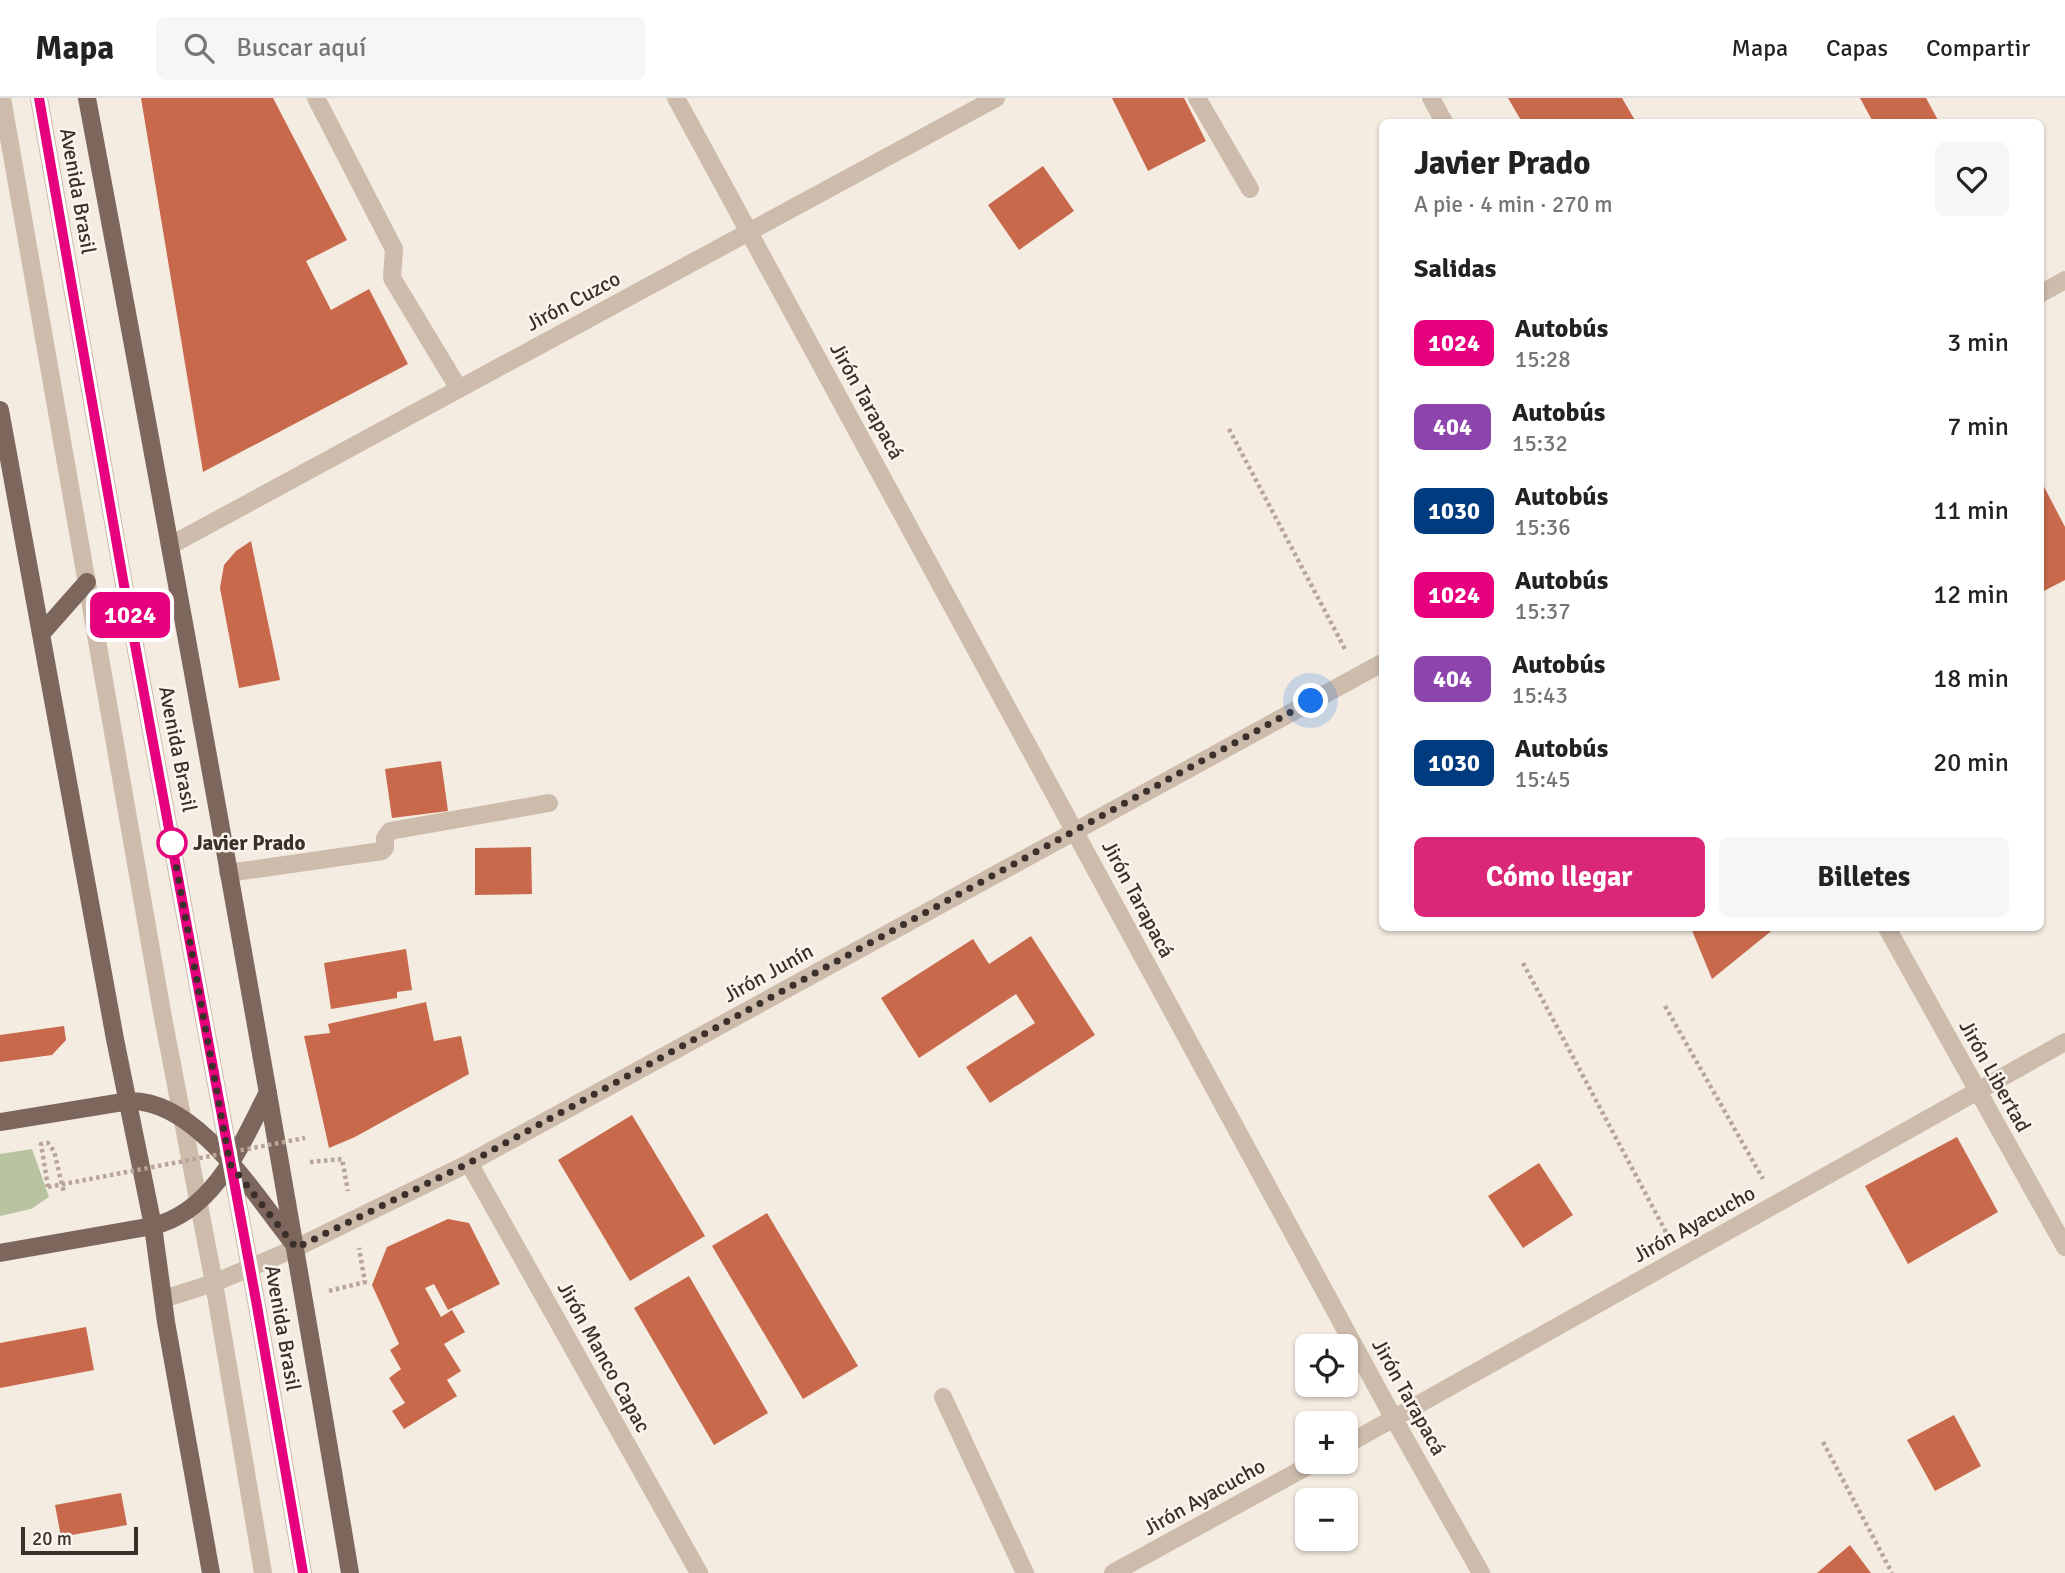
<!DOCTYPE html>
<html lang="es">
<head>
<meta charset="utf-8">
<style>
	body { margin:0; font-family:Signika,sans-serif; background:#f6f6f6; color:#222; height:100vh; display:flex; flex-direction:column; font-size:26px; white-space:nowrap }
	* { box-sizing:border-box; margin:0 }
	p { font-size:23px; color:#767676 }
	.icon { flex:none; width:38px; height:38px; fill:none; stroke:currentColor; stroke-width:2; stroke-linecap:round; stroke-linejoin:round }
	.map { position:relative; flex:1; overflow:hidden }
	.drawer { position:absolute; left:1379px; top:21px; width:665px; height:812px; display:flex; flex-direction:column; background:#fff; border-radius:10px; box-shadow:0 2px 5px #0004 }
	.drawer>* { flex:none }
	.badge { padding:0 14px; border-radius:10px; font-size:24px; line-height:46px }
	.controls { position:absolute; left:1295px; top:1236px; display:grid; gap:14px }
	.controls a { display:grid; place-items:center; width:63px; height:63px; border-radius:10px; background:#fff; box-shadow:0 2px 5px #0004; font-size:35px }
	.scale { position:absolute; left:21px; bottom:18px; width:117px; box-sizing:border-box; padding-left:7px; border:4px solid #3b302b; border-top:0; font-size:19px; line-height:24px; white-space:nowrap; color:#3b302b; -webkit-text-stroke:5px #fbf5ee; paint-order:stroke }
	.you { position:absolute; width:35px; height:35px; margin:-18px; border:5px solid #fff; border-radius:50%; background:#1a73e8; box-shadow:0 0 0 10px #1a73e833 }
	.map>.badge { position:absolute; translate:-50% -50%; box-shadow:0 0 0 4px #fff }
	h2 { padding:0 35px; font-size:26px; line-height:63px }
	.round { display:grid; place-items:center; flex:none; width:74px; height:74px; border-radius:10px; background:#f6f6f6 }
	.summary { display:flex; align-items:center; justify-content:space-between; height:119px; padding:0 35px }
	h1 { font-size:33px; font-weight:800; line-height:52px }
	.button { display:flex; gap:14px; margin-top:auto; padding:14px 35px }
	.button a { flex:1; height:80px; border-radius:10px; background:#db2777; color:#fff; font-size:28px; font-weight:800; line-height:80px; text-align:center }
	.button a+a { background:#f6f6f6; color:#222 }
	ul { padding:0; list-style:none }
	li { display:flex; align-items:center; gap:21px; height:84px; padding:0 35px }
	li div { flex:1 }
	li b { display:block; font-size:26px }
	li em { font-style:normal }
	li .badge { min-width:77px; font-weight:700; text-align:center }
	header { display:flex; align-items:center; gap:42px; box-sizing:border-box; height:98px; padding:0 35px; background:#fff; border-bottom:2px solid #e0e0e0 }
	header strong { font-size:33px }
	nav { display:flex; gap:38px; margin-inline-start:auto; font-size:24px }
	.search { width:490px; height:63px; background:#f6f6f6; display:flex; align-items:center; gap:18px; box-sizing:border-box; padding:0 24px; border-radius:10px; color:#767676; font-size:26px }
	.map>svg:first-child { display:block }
	.green { fill:#b8c4a0 }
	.building { fill:#c8694b }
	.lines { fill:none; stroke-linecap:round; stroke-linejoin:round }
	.path { stroke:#b9a596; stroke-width:4.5; stroke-dasharray:3.5 3.5; stroke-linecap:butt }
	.minor { stroke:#cdbbac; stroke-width:18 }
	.major { stroke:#7d675c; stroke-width:18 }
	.path-bridge { stroke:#b9a596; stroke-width:4.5; stroke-dasharray:3.5 3.5; stroke-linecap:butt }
	.line-casing { stroke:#fff; stroke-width:16 }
	.line { stroke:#e6007e; stroke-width:10 }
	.walk { stroke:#3b302b; stroke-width:7; stroke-dasharray:0 12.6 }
	.stop-dot { fill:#fff; stroke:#e6007e; stroke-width:3.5 }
	.labels { text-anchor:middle; stroke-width:5; stroke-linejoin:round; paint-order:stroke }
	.street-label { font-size:21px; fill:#3b302b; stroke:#fbf5ee }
	.stop-label { font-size:21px; font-weight:bold; fill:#3b302b; stroke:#fbf5ee; text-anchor:start }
</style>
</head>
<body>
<header>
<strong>Mapa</strong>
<div class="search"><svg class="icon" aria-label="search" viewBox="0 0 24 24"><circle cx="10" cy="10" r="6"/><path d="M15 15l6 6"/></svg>Buscar aquí</div>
<nav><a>Mapa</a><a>Capas</a><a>Compartir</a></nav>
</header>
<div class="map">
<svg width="2065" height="1475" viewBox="0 0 2065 1475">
	<rect width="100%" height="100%" fill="#f4ebe1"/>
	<path class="green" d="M32 1051 49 1099 31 1111 0 1118V1056Z"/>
	<path class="building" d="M141 0H273L347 142 306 163 331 212 369 191 408 266 203 374Z
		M1112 0H1184L1206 43 1148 73Z
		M1508 0H1622L1636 24H1522Z
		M1860 0H1926L1939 24H1873Z
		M1043 68 1074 113 1019 152 988 107Z
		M2040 381 2065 429V482L2040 495Z
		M251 443 280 582 239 590 220 490 224 467 236 453Z
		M441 663 448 713 392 720 385 671Z
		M531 749 532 796 475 797V750Z
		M1691 830H1775L1712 881Z
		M1031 838 1095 937 990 1005 966 969 1035 925 1016 896 919 960 881 900 973 841 989 866Z
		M406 851 412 892 397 894V900L331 911 324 865Z
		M426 904 434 943 461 938 469 976 355 1039 329 1050 304 938 330 935 328 926Z
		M64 928 66 942 52 957 0 964V937Z
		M632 1017 705 1138 630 1183 558 1062Z
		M1957 1039 1998 1114 1908 1166 1865 1088Z
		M1539 1065 1573 1117 1523 1150 1488 1098Z
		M767 1115 858 1268 803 1301 712 1148Z
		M448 1121 469 1125 500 1186 448 1212 434 1186 425 1190 441 1219 452 1212 465 1234 444 1246 461 1273 447 1282 457 1298 404 1331 392 1313 405 1305 389 1280 401 1271 390 1252 399 1246 372 1187 387 1149Z
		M689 1178 768 1315 714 1347 634 1210Z
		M86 1229 94 1272 0 1290V1245Z
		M1954 1317 1981 1368 1935 1393 1907 1342Z
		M121 1395 127 1427 61 1439 55 1407Z
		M1850 1447 1871 1475H1817Z"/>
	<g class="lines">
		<path class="path" d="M1229 331 1346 553
			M1523 865 1667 1136
			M1665 908 1763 1081
			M310 1064 342 1061 348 1093
			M48 1089 41 1046 48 1045 54 1053 64 1095
			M329 1193 365 1184 359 1150
			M1823 1344 1892 1475"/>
		<path class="minor" d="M2 0 162 914 214 1185 263 1475
			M39 0 124 487 257 1208 303 1475
			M316 0 394 151 392 180 459 291
			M676 0 1394 1321 1481 1475
			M1197 0 1250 91
			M1431 0 1444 24
			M2040 196 2065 182
			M171 447 996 0
			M228 775 382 753 385 750V740L390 733 549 705
			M1887 830 2065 1149
			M469 1065 699 1475
			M163 1201 214 1185 296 1150 469 1065 1382 565
			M943 1299 1025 1475
			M1346 1347 2065 944
			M1113 1475 1317 1363"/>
		<path class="major" d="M87 0C179 491 268 982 350 1475
			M0 312 115 941 153 1128 166 1224 211 1475
			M41 536 87 484
			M0 1024 129 1003C197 1001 255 1098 294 1146
			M0 1155 153 1128C215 1113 242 1045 268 994"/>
		<path class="path-bridge" d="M48 1089 305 1040"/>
	</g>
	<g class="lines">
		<g class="line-casing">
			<path id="line" d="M39 0 124 487 257 1208 303 1475"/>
		</g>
		<use href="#line" class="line"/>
		<path class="walk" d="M172 745 230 1066 296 1150 469 1065 1311 603"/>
	</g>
	<circle class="stop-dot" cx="172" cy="745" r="14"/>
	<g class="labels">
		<g class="street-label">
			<text transform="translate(78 93) rotate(80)" y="7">Avenida Brasil</text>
			<text transform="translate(573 203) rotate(-28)" y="7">Jirón Cuzco</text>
			<text transform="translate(867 303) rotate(61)" y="7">Jirón Tarapacá</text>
			<text transform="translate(178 651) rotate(79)" y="7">Avenida Brasil</text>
			<text transform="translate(1138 801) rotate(62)" y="7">Jirón Tarapacá</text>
			<text transform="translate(768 875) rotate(-29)" y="7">Jirón Junín</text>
			<text transform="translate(1995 978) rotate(61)" y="7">Jirón Libertad</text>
			<text transform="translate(1694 1126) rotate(-29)" y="7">Jirón Ayacucho</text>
			<text transform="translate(283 1230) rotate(80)" y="7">Avenida Brasil</text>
			<text transform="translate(604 1259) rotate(61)" y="7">Jirón Manco Capac</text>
			<text transform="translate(1409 1299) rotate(61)" y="7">Jirón Tarapacá</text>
			<text transform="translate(1204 1399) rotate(-29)" y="7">Jirón Ayacucho</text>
		</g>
		<g class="stop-label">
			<text x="193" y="752">Javier Prado</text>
		</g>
	</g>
</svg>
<div class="controls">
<a><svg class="icon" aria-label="locate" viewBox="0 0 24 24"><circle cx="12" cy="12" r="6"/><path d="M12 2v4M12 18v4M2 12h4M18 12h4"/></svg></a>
<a>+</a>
<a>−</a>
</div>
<div class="scale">20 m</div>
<div class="you" style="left:1311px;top:603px"></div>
<b class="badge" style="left:130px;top:517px;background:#e6007e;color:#fff">1024</b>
<section class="drawer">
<div class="summary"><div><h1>Javier Prado</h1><p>A pie · 4 min · 270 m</p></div><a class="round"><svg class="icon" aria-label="heart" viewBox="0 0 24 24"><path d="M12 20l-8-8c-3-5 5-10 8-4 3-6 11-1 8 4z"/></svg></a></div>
<h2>Salidas</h2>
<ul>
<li><span class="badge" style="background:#e6007e;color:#fff">1024</span><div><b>Autobús</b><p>15:28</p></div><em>3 min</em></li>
<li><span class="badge" style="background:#8e44ad;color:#fff">404</span><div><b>Autobús</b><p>15:32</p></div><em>7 min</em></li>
<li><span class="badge" style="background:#003b80;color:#fff">1030</span><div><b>Autobús</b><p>15:36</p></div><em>11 min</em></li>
<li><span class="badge" style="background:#e6007e;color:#fff">1024</span><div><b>Autobús</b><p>15:37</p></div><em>12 min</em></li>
<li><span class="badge" style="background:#8e44ad;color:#fff">404</span><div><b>Autobús</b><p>15:43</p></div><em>18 min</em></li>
<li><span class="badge" style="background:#003b80;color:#fff">1030</span><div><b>Autobús</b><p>15:45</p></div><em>20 min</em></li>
</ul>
<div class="button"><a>Cómo llegar</a><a>Billetes</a></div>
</section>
</div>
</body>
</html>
